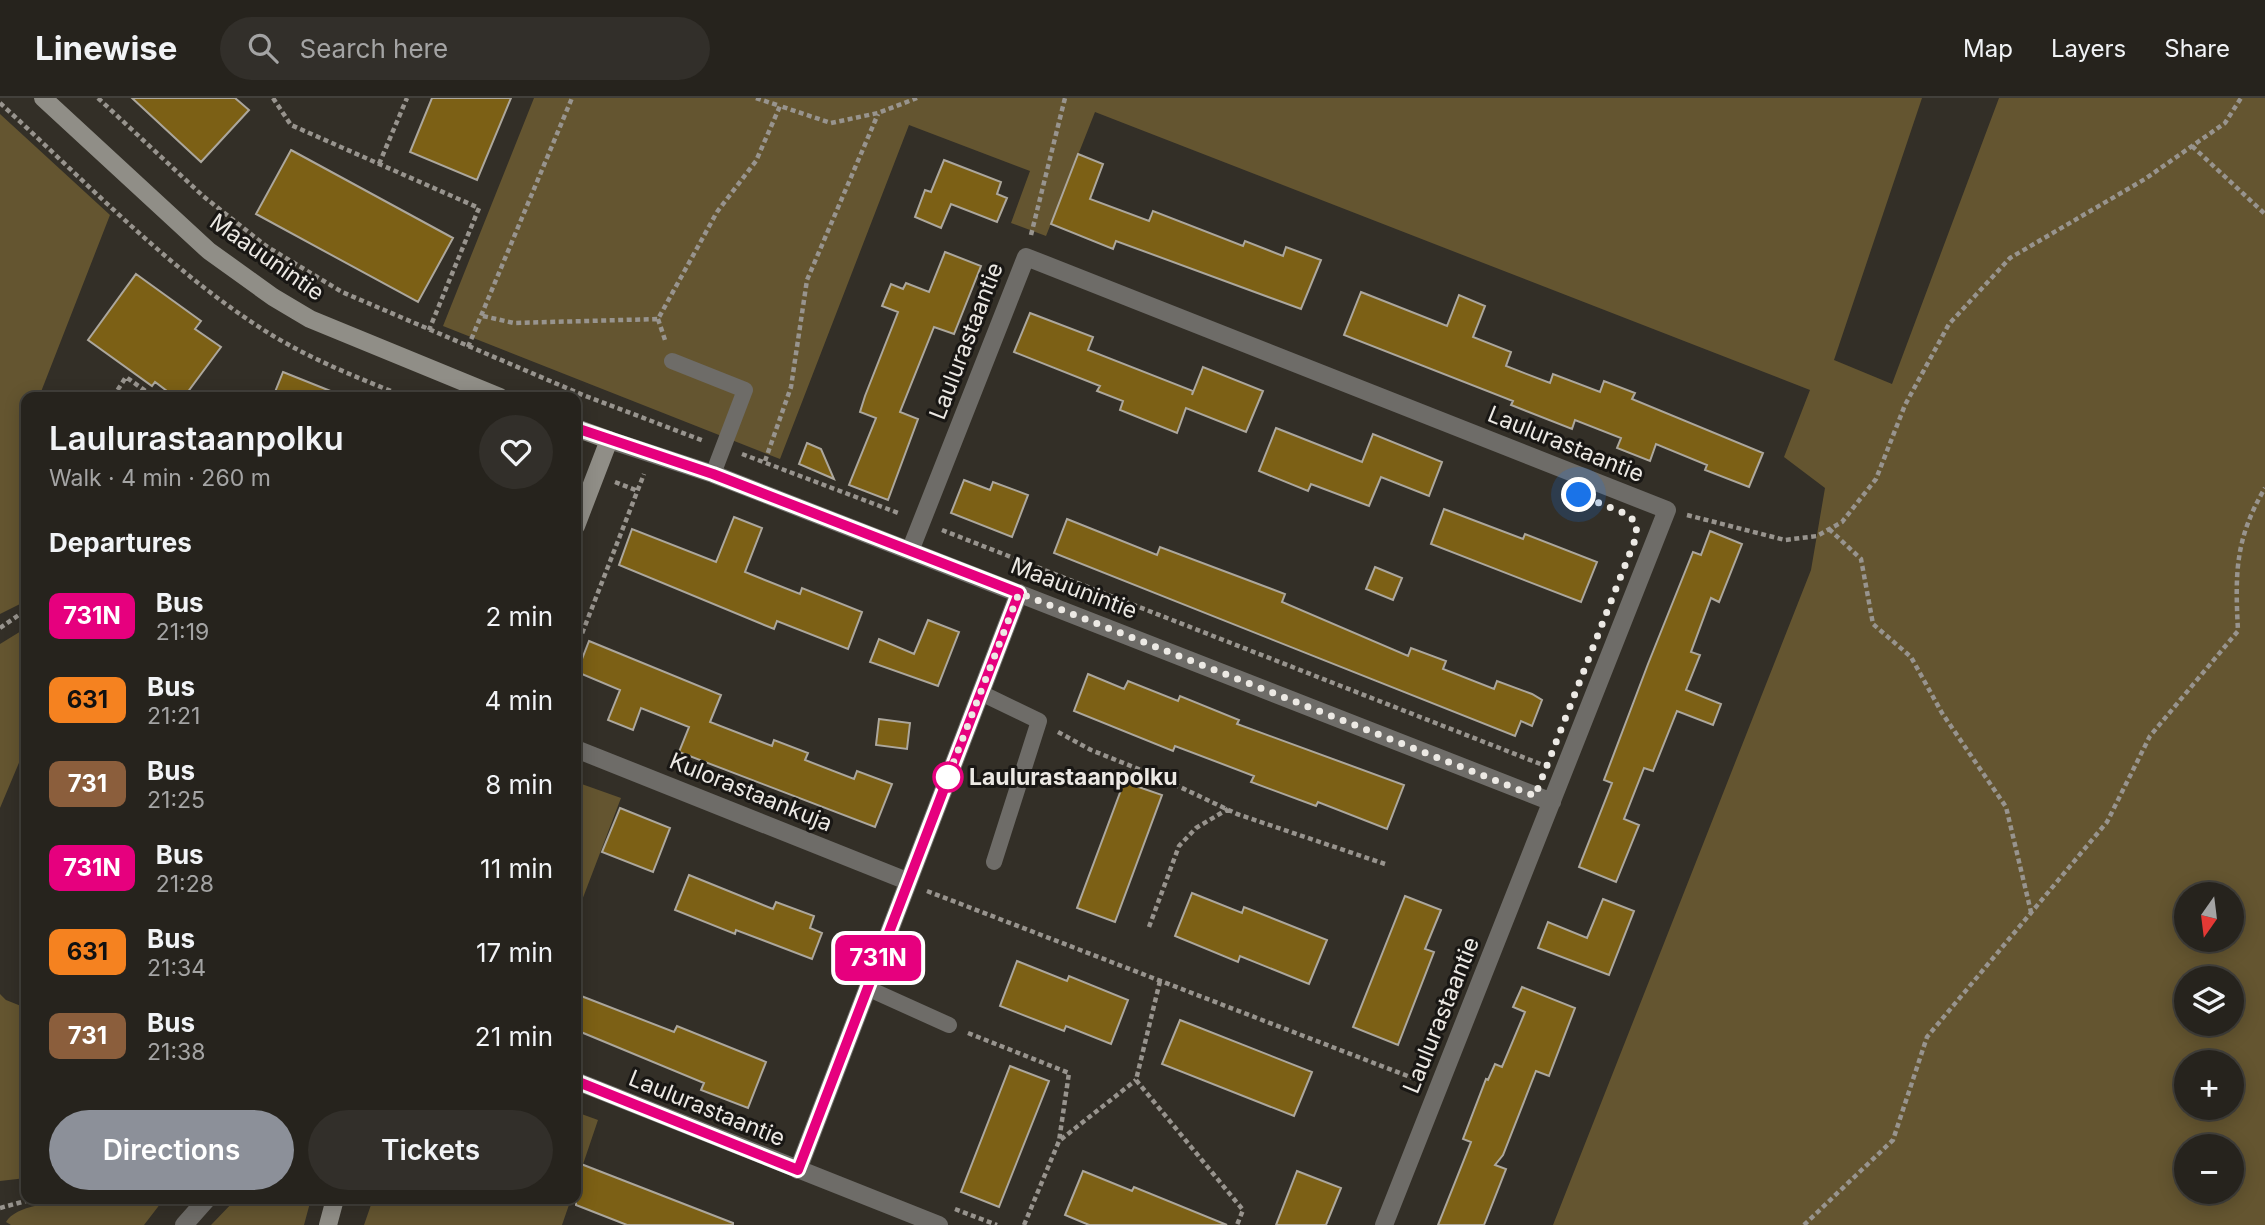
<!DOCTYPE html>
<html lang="en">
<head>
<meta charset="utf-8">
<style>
	body { margin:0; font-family:Inter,sans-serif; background:#322f2a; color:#f1f3f6; height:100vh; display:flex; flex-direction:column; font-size:26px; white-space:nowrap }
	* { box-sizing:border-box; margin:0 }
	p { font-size:23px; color:#a4a4a4 }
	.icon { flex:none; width:38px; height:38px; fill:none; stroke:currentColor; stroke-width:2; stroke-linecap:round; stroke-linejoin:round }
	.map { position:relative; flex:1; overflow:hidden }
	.sheet { position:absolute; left:21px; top:294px; width:560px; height:812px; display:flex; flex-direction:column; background:#26231d; border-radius:14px; box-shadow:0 4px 18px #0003,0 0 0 2px #42403b }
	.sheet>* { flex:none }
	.badge { padding:0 14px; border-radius:10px; font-size:24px; line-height:46px }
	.needle { width:46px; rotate:194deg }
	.fabs { position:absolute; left:2174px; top:784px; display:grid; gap:14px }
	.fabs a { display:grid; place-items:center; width:70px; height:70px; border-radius:50%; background:#26231d; box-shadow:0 4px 18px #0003,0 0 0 2px #42403b; font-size:35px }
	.you { position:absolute; width:35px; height:35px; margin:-18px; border:5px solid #fff; border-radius:50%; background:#1a73e8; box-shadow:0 0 0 10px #1a73e833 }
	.map>.badge { position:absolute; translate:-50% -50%; box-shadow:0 0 0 4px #fff }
	h2 { padding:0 28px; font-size:26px; line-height:63px }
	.round { display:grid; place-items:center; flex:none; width:74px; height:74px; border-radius:37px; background:#322f2a }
	.overview { display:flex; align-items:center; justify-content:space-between; height:119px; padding:0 28px }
	h1 { font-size:33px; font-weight:600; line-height:52px }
	.primary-button { display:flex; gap:14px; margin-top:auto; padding:14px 28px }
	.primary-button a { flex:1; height:80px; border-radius:42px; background:#8c9099; color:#fff; font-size:28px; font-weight:600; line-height:80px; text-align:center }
	.primary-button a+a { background:#322f2a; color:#f1f3f6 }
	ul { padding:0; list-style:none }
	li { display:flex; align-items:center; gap:21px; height:84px; padding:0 28px }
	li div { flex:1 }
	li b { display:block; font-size:26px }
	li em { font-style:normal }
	li .badge { min-width:77px; font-weight:700; text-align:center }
	header { display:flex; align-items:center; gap:42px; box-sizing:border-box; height:98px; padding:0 35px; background:#26231d; border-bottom:2px solid #42403b }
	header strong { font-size:33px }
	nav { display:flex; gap:38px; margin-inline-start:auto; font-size:24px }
	.search { width:490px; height:63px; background:#322f2a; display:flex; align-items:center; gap:18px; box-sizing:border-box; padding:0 24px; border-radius:38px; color:#a4a4a4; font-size:26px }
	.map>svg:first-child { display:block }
	.green { fill:#645530; fill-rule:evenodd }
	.building { fill:#7c6015; stroke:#aca79d; stroke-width:2 }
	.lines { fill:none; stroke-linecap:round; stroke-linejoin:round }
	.path { stroke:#98948e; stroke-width:4.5; stroke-dasharray:5 3.5; stroke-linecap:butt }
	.lane { stroke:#6e6c68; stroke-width:16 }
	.street { stroke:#6e6c68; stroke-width:18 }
	.secondary { stroke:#908e87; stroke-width:18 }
	.line-casing { stroke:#fff; stroke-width:16 }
	.line { stroke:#e6007e; stroke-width:10 }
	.walk { stroke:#ece9e4; stroke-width:7; stroke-dasharray:0 12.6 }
	.stop-dot { fill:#fff; stroke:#e6007e; stroke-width:3.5 }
	.labels { text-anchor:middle; stroke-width:6; stroke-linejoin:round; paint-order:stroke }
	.street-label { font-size:23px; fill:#ece9e4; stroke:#191714 }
	.stop-label { font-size:23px; font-weight:bold; fill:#ece9e4; stroke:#191714; text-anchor:start }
</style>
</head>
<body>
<header>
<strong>Linewise</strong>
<div class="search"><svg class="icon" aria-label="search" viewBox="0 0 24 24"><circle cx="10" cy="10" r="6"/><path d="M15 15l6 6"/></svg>Search here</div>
<nav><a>Map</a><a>Layers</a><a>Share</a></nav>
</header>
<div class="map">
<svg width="2265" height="1127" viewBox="0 0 2265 1127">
	<rect width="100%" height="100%" fill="#332f27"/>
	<path class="green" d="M534 0H1922L1834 262 1892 286 1999 0H2265V1127H1553L1811 472 1825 390 1784 359 1810 292 1095 14 1046 138 1011 125 1030 73 909 27 780 361 443 228ZM2186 796H2231V842H2186ZM2186 880H2231V926H2186ZM2186 964H2231V1010H2186ZM2186 1048H2231V1094H2186Z
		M0 16 110 117 39 299H26V503L0 516Z
		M26 530V648L0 710V546Z
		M576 684 621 700 576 818Z
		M0 896 6 902 26 910V1080L0 1083Z
		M576 1014 598 1022 576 1087Z
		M71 1101H164L144 1127H11L6 1124C16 1107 53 1105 71 1101Z
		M236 1101H311L304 1127H211Z
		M373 1101H571L562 1127H364Z"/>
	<path class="building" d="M132 0H235L249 12 201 64Z
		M432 0H511L477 82 410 54Z
		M291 52 453 140 418 204 256 116Z
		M1078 56 1103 66 1090 101 1149 123 1153 113 1243 148 1245 143 1283 158 1286 149 1321 162 1301 211 1116 143 1113 151 1051 126Z
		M944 62 1001 84 997 96 1007 100 997 124 951 106 941 130 915 119 925 92 931 94Z
		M945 154 981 168 954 236 934 229 900 314 918 321 888 402 849 387 876 320 860 314 865 298 898 214 882 208 891 186 903 191 906 185 929 194Z
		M136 176 201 223 195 231 221 249 184 299H175L155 284 152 288 88 242Z
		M1361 194 1447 228 1459 197 1485 208 1473 239 1511 254 1506 268 1550 285 1553 276 1600 294 1604 283 1635 295 1632 301 1763 355 1749 389 1705 372 1707 367 1656 346 1650 363 1617 350 1621 340 1575 322 1572 331 1511 307 1513 303 1344 237Z
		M1030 215 1093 239 1088 252 1193 293 1192 297 1203 269 1263 293 1246 334 1186 310 1177 335 1120 312 1123 303 1097 293 1100 288 1014 254Z
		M283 274 343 298V299H273Z
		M1276 330 1362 364 1373 336 1442 364 1429 398 1381 379 1369 408 1311 386 1308 393 1259 373Z
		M807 345 821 351 834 381 799 366Z
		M964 382 990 392 993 384 1028 397 1012 439 951 415Z
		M1444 411 1523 441 1525 436 1597 464 1581 504 1431 446Z
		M734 419 762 430 745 474 800 496 802 490 862 514 848 551 777 523 774 531 619 467 632 431 716 464Z
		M1067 421 1157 457 1160 449 1285 496 1282 504 1408 558 1411 550 1446 563 1443 571 1494 591 1497 583 1532 596 1542 602 1532 628 1521 623 1515 638 1054 455Z
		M1710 433 1742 446 1719 504 1711 500 1691 554 1700 557 1686 592 1721 606 1713 627 1677 613 1653 673 1644 670 1624 721 1639 727 1616 784 1579 769 1612 685 1604 682 1648 566 1693 454 1701 457Z
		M1375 469 1402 480 1393 502 1366 491Z
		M928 522 959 534 938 588 870 564 879 541 914 556Z
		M589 543 721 597 710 624 772 648 774 642 808 655 805 662 854 681 857 673 892 686 875 729 679 654 689 629 641 610 633 632 608 622 620 592 577 574Z
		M1088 576 1124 591 1128 583 1178 603 1180 598 1239 622 1237 626 1404 687 1387 731 1318 704 1316 708 1251 684 1254 678 1175 648 1173 653 1074 613Z
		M879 621 910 625 907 651 876 647Z
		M1124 684 1162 697 1115 824 1077 810Z
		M620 710 670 730 653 774 602 754Z
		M689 777 773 811 776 804 814 818 810 830 822 835 812 861 736 832 735 836 675 812Z
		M1192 795 1242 815 1244 809 1327 842 1309 886 1240 858 1238 864 1175 838Z
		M1405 798 1441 812 1425 851 1434 854 1398 947 1353 929Z
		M1603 801 1634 813 1609 877 1538 850 1548 824 1587 840Z
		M1017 863 1067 883 1069 878 1128 902 1111 946 1066 928 1064 933 1000 908Z
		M1522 889 1575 910 1549 978 1536 973 1503 1057 1495 1067 1506 1071 1484 1127H1438L1471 1044 1463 1041 1486 981 1488 982 1495 966 1502 969 1525 914 1513 909Z
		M576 896 674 934 677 928 766 964 748 1010 701 992 704 985 576 932Z
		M1180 922 1312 974 1294 1018 1162 966Z
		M1010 968 1049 983 999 1109 961 1094Z
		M581 1066 733 1125V1127H627L576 1107V1079Z
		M1083 1073 1132 1093 1134 1089 1227 1127H1089L1065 1117Z
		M1297 1073 1341 1090 1326 1127H1276Z"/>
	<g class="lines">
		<path class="path" d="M98 0 203 98 266 148 342 194 583 297 704 343
			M273 0 291 27 479 110 429 232
			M756 0 780 8
			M0 5C82 80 160 163 253 225 300 257 353 278 406 299
			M2192 48 2265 116
			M379 66 407 0
			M1031 137 1065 0
			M483 218 514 225 658 221 717 114 756 63 780 8 831 25 878 15 917 0
			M658 221 665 242
			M468 249 572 0
			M113 299 126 279 154 299
			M742 356 901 416
			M765 363 791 289 807 182 878 16
			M615 384 638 393
			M1687 417 1785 442 1817 438 1842 424 1876 381 1905 307 1949 226 2010 160 2145 81 2225 25 2241 0
			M1829 431 1861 461 1873 526 1911 559 1942 615 2006 709 2031 814
			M942 432 1543 667
			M0 530 26 512
			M576 551 644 376
			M1058 634 1091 652 1161 680 1237 716 1385 766
			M927 793 1418 982
			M1149 829 1179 748 1196 730 1228 711
			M1160 883 1136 982 1243 1112 1237 1127
			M968 935 1069 975 1059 1043
			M0 1110 33 1101
			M955 1111 997 1127
			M1024 1127 1059 1043 1136 982
			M1804 1127 1893 1042 1927 939 2107 724 2150 638 2238 533C2235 475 2235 441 2265 390"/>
		<path class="lane" d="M672 263 745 292 713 376
			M981 595 1039 623 994 764
			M867 890 949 927"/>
		<path class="street" d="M609 342 713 376 1552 704
			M910 453 1026 159 1667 412 1384 1127
			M576 651 907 783
			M576 983 939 1127
			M798 1072 1019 495
			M184 1127 207 1101"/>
		<path class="secondary" d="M43 0 209 153 273 199 310 221 500 299
			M576 330 609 342 576 428
			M328 1127 335 1101"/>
	</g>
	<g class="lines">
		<g class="line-casing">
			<path id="line" d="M576 330 713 376 1019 495 798 1072 576 983"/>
		</g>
		<use href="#line" class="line"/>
		<path class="walk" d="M948 679 944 689 1019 495 1535 698 1635 442 1637 427 1629 417 1579 397"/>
	</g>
	<circle class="stop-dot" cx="948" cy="679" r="14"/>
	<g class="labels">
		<g class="street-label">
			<text transform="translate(267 159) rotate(35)" y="8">Maauunintie</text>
			<text transform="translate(966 243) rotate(-69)" y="8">Laulurastaantie</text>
			<text transform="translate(1566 346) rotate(22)" y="8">Laulurastaantie</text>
			<text transform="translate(1074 490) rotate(21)" y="8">Maauunintie</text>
			<text transform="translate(751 694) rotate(22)" y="8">Kulorastaankuja</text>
			<text transform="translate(1441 917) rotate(-68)" y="8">Laulurastaantie</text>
			<text transform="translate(707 1010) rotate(22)" y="8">Laulurastaantie</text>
		</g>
		<g class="stop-label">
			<text x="969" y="687">Laulurastaanpolku</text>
		</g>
	</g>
</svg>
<div class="fabs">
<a><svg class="needle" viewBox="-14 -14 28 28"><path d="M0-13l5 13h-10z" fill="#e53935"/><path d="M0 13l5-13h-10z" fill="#a4a4a4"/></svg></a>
<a><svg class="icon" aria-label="layers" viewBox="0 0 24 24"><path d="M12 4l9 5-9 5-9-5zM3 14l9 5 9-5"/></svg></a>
<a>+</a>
<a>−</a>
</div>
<div class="you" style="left:1579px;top:397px"></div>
<b class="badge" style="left:878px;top:860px;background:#e6007e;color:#fff">731N</b>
<section class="sheet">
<div class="overview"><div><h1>Laulurastaanpolku</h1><p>Walk · 4 min · 260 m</p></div><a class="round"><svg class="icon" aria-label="heart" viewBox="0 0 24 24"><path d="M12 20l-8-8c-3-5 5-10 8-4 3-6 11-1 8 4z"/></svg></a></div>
<h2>Departures</h2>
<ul>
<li><span class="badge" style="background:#e6007e;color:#fff">731N</span><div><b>Bus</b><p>21:19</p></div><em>2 min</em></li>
<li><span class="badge" style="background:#f58220;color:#111">631</span><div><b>Bus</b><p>21:21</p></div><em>4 min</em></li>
<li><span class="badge" style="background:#8b5e3c;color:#fff">731</span><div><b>Bus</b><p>21:25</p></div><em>8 min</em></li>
<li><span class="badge" style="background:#e6007e;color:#fff">731N</span><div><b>Bus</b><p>21:28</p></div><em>11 min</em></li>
<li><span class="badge" style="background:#f58220;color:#111">631</span><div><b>Bus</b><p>21:34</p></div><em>17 min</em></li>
<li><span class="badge" style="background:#8b5e3c;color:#fff">731</span><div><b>Bus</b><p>21:38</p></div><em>21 min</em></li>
</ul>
<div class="primary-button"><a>Directions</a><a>Tickets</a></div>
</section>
</div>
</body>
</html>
